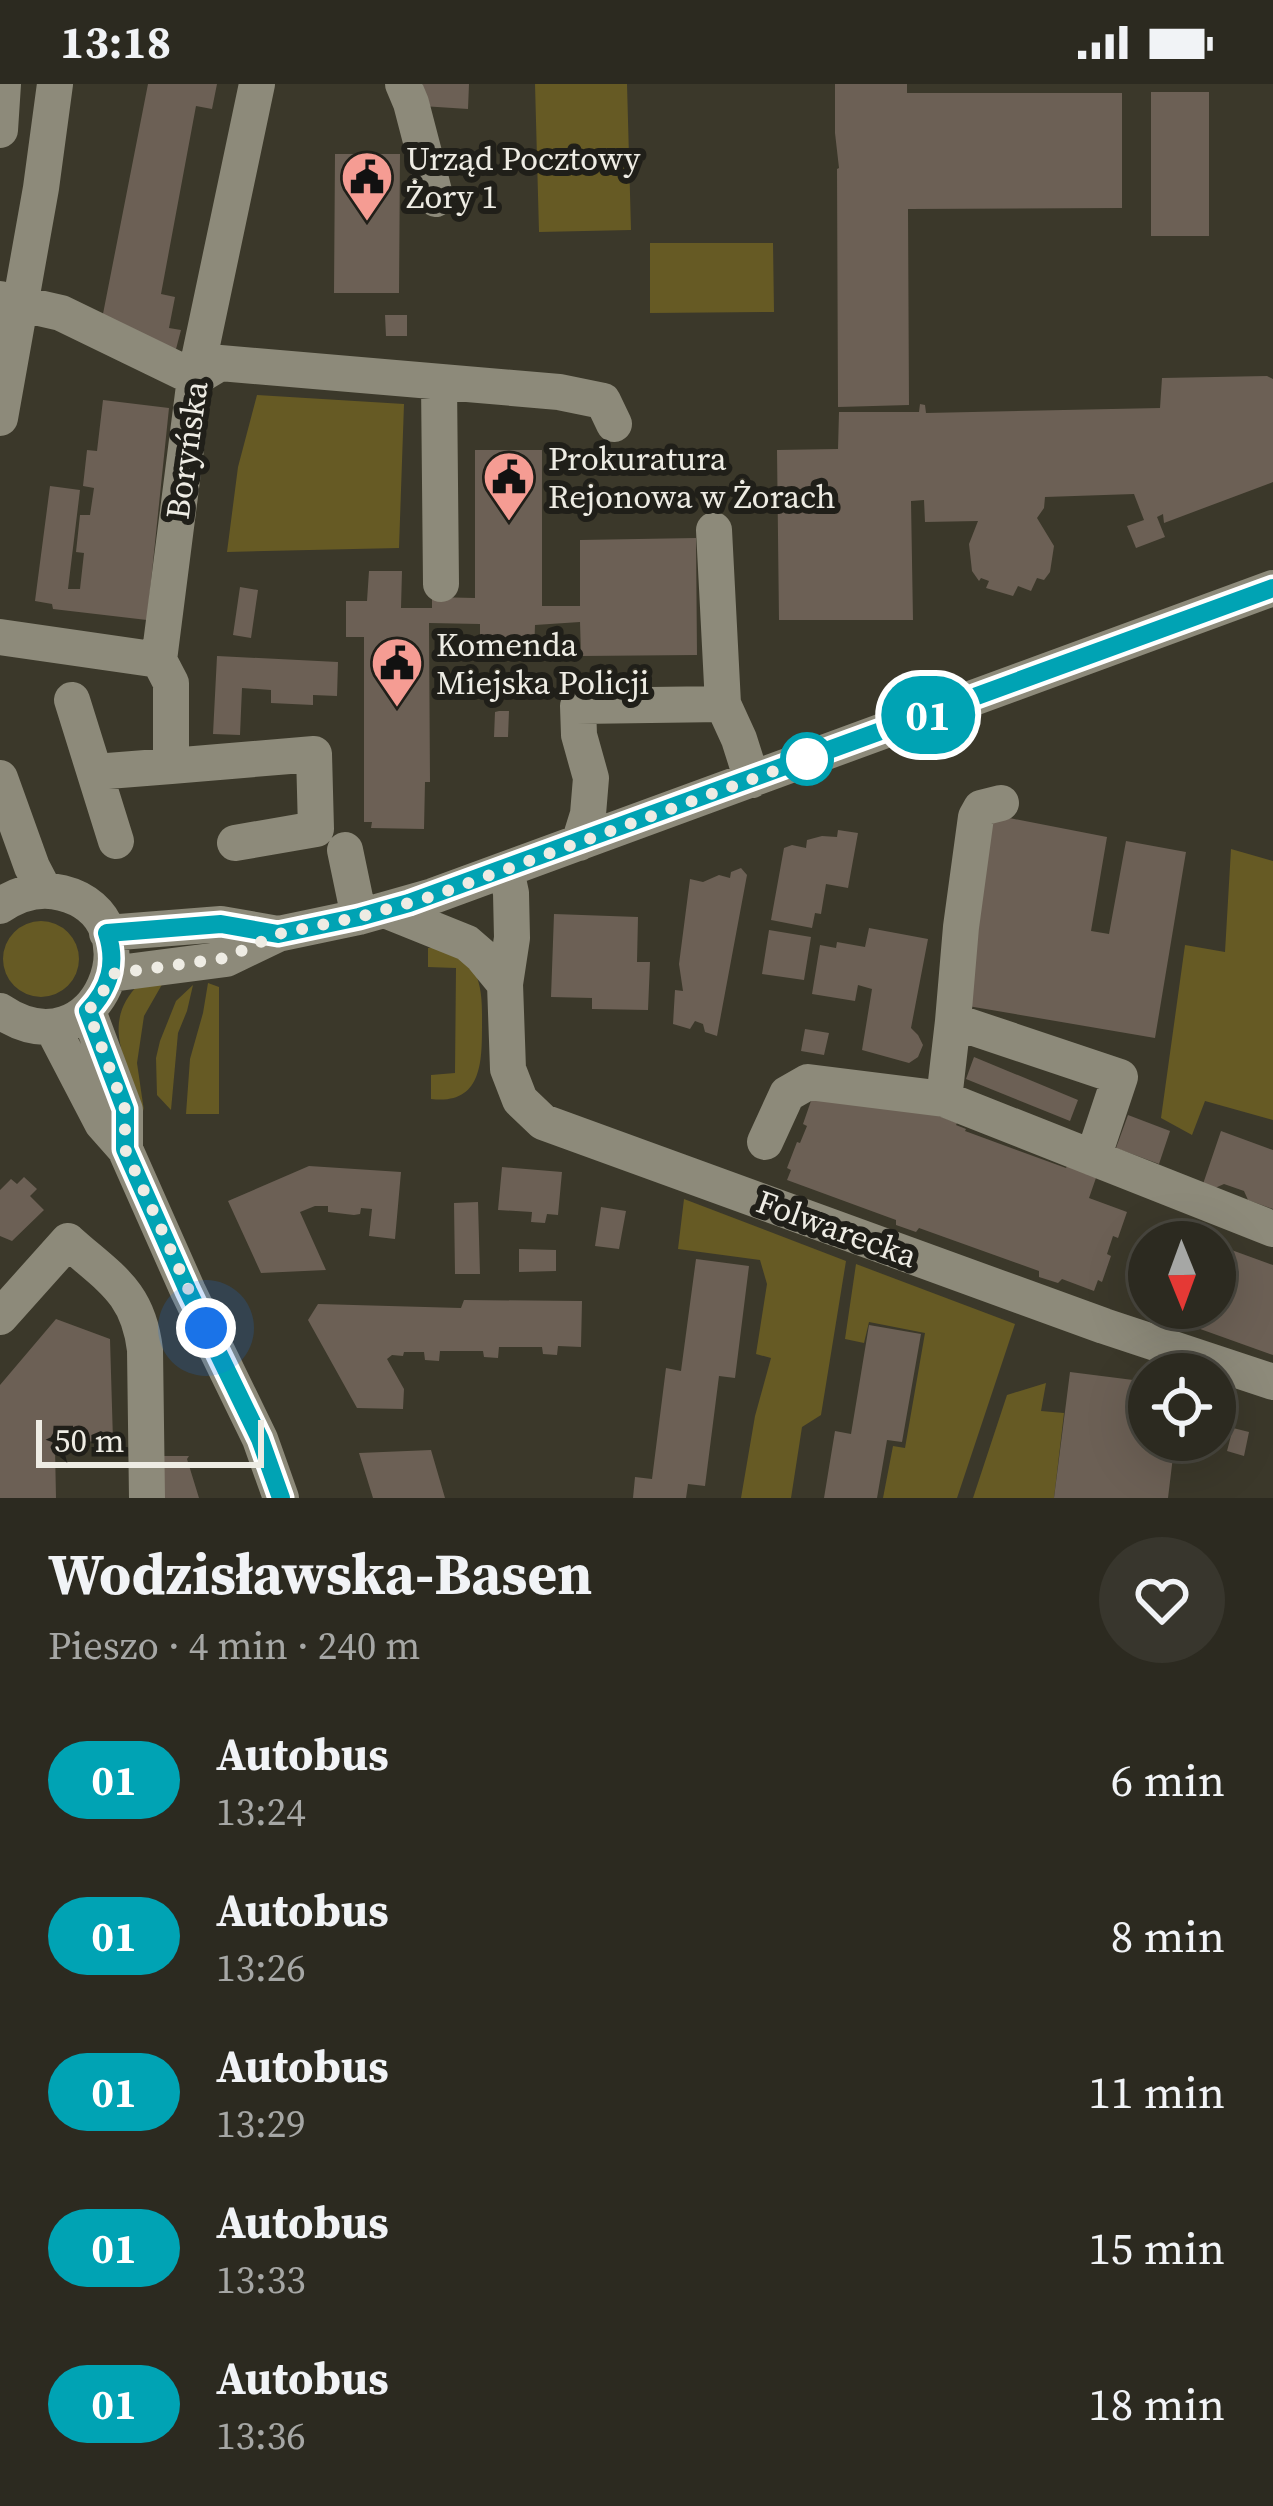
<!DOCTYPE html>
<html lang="pl">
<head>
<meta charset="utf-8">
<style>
	body { margin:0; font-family:"Source Serif 4",serif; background:#38362d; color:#f1f3f6; height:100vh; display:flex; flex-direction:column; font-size:45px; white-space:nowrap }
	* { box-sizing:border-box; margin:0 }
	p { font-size:39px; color:#a6a7a5 }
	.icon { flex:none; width:66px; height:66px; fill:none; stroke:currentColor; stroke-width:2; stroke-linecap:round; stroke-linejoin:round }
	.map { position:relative; height:1414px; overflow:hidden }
	.panel { display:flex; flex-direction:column; background:#2c2a20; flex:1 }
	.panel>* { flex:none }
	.badge { padding:0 24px; border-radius:39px; font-size:42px; line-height:78px }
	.needle { width:78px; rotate:179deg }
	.buttons { position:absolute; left:1128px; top:1137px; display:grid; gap:24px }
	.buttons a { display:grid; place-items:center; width:108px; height:108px; border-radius:50%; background:#2c2a20; box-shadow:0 12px 48px #0002,0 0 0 3px #48463e; font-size:60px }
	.scale { position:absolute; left:36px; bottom:30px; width:228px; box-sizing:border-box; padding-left:12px; border:6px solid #eeece4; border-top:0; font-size:33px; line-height:42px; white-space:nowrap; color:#eeece4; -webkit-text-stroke:9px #201f19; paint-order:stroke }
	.you { position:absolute; width:60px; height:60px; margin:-30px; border:9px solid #fff; border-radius:50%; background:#1a73e8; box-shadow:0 0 0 18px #1a73e833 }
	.map>.badge { position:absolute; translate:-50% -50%; box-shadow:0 0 0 6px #fff }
	.round { display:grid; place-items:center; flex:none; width:126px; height:126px; border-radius:63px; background:#38362d }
	.head { display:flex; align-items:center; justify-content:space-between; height:204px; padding:0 48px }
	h1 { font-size:57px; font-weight:700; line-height:90px }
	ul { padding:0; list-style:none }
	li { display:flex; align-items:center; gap:36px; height:156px; padding:0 48px }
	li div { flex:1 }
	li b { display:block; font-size:45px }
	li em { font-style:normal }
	li .badge { min-width:132px; font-weight:700; text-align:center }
	.status { display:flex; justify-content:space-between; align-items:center; height:84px; padding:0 60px; background:#2c2a20; direction:ltr }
	.status svg { height:33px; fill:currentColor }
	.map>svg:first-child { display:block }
	.green { fill:#665a24 }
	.building { fill:#6c6055 }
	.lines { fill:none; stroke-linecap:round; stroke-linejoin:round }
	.minor { stroke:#8d8a7a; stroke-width:36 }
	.line-casing { stroke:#fff; stroke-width:27 }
	.line { stroke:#00a3b4; stroke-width:18 }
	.walk { stroke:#eeece4; stroke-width:12; stroke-dasharray:0 21.6 }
	.stop-dot { fill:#fff; stroke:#00a3b4; stroke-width:6 }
	.labels { text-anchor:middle; stroke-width:12; stroke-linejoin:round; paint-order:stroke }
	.poi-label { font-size:33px; fill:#eeece4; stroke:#201f19; text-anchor:start }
	.street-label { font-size:33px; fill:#eeece4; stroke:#201f19 }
</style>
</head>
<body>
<div class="status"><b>13:18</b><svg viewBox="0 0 49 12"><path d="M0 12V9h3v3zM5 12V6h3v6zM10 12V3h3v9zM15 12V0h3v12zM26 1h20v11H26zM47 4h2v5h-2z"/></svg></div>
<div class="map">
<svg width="1273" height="1414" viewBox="0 0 1273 1414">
	<rect width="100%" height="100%" fill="#3b382a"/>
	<path class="green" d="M535 0H627L631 146 539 148Z
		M650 159H773L774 228 650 229Z
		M257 311 404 320 399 464 227 468 238 383Z
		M1231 765 1273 777V1036L1205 1017 1192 1051 1161 1034 1185 861 1225 868Z
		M3 875a38 38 0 1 1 76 0a38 38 0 1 1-76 0Z
		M444 862C455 869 468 875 474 886 483 905 482 923 482 943 482 980 481 1021 431 1015V991L455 989 456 884 428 883V864Z
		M164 897 144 932 137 979 144 1027C128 979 98 940 140 899Z
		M208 899 219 903V1030H186L190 975 203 929Z
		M193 901 187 927 178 949 171 1026 157 1011 156 974 160 957 176 917Z
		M684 1115 846 1177 821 1331 802 1343 791 1414H741L755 1332 771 1274 756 1270 767 1200 760 1176 678 1165Z
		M856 1180 1015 1240 957 1414H883L893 1362 905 1364 925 1249 869 1238 864 1259 845 1255Z
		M1046 1299 1041 1327 1064 1329 1054 1414H973L1007 1311Z"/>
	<path class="building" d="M148 0H217L212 25 196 22 161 210 175 213 169 244 181 246 176 265 151 261 102 235Z
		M423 0H469L468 25 422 22Z
		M835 0H907V9H1122V124L908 125 909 321 838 323 837 85 839 84 835 49Z
		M1151 8H1209V152H1151Z
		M335 70H400L399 209H334Z
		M385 231H407V252H386Z
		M1267 292 1273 295V398L1164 439 1163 430 1157 433 1165 453 1136 464 1127 442 1144 436 1134 410 1045 413 1044 424 1037 434 1054 462 1050 488 1044 496 1037 494 1031 507 1018 502 1013 512 986 504 989 497 981 494 979 497 972 487 969 460 978 437 925 438 924 416 911 417 913 536H779L777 366 838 365 839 328H919L920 320 925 321 926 329 1160 324 1162 294Z
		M103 316 169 324 147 536 53 525 52 520 35 517 50 402 80 406 68 505H80L84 469 76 468 80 431H90L94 404 83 402 87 366 97 367Z
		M475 366H542V522H580V456L696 454 697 571 581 572 580 538 535 541 534 571H480V540L429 539 430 698H425L424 745 371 744 372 738H364V553H346V517H367L369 487H402L401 524H432V513L475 514Z
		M240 503 258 506 251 554 233 551Z
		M217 572 338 578 337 612 313 611V621L271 619V606L242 604 240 651 213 650Z
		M499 627H509L508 653H494L495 628Z
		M994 731 1107 753 1091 847 1109 850 1126 757 1186 768 1155 954 962 921Z
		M838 746 858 749 848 804 826 800 821 830 815 829 812 844 771 836 784 764 792 761 806 764 807 756 822 752 837 753Z
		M741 784 747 791 717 952 705 948 703 940 695 937 690 945 673 940 675 906 683 907 679 880 690 795 703 798 719 791 730 794 731 788Z
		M554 830 638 833 637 878H650L648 926 592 925V914L551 913Z
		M869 844 928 855 911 944 918 951 923 961 918 973 909 979 862 966 872 905 858 901 855 917 812 910 820 861 836 864 837 858 865 863Z
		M769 846 811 853 804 896 762 890Z
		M805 945 829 949 824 971 801 967Z
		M974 973 1078 1016 1070 1037 966 995Z
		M812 1014 934 1030 957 1039 956 1041 966 1045 965 1047 1066 1084 1067 1082 1097 1091 1089 1114 1127 1128 1118 1154 1113 1152 1107 1170 1111 1172 1102 1198 1098 1196 1094 1207 1062 1195 1058 1199 1039 1193V1187L919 1144 916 1148 896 1141V1136L787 1096 791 1086 787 1084 797 1058 800 1059 807 1042 803 1040Z
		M1128 1031 1170 1047 1159 1080 1116 1064Z
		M1221 1047 1273 1066V1125L1248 1116 1244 1107 1224 1100 1215 1104 1203 1100Z
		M309 1082 401 1088 395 1155 369 1152 372 1125 361 1124 360 1130 354 1131 328 1128V1122H315L300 1128 326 1186 261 1189 228 1117Z
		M502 1083 562 1088 558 1131 547 1130 545 1139 531 1138 532 1128 498 1126Z
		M24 1093 37 1105 30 1112 44 1126 12 1157 0 1152V1106L11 1095 17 1100Z
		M478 1118 480 1190H455L454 1119Z
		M601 1123 626 1127 619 1165 595 1162Z
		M1160 1140 1208 1157V1158H1153Z
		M1215 1160 1273 1181V1271L1136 1222 1140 1212 1134 1210 1144 1184 1149 1186V1224H1215Z
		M519 1165 556 1166V1187L519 1188Z
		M696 1175 749 1182 735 1294 719 1292 705 1402 688 1400 686 1414H633L635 1393 652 1395 666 1284 681 1287Z
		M464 1216 582 1217 581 1263 558 1262 557 1271 543 1270 542 1263H499L498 1274 484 1273 483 1267H440L439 1277 425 1276 424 1268H404L403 1272 392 1271 387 1275 404 1305 403 1325 357 1324 308 1236 318 1220 461 1224Z
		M56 1235 110 1255 113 1357 69 1358V1363L55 1364 56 1414H0V1301Z
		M869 1241 921 1250 902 1358 887 1356 877 1414H824L835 1347 851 1350Z
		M1070 1288 1149 1298V1356H1175L1168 1414H1054Z
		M1233 1344 1249 1348 1244 1372 1227 1367Z
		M431 1366 445 1414H373L359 1369Z
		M160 1372H189L187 1375 199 1414H161Z"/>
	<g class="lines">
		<path class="minor" d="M403 0 411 19 436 115
			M0 46 3 0
			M0 215 61 229 195 294
			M195 294 220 279 559 308 603 317 614 340
			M439 298 441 500
			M0 334 41 104 55 0
			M714 446 723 620 739 655 752 696
			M0 553 159 576 195 294 257 0
			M72 616 116 757
			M171 682 314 670 316 745 235 759
			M95 688 171 682V599L159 576
			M0 694 32 783 44 806
			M579 759 588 730 591 694 579 651 578 622 723 620
			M345 766 359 833
			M506 786 511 809 512 854 505 900 508 985 520 1016 543 1038 1104 1242 1273 1298
			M0 822C19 809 39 803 62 809 160 833 98 993 0 927
			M385 826 467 859 482 872 505 900
			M107 849 221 840 278 850
			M111 890 226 875 278 850 359 833 433 812 1273 504
			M88 927 125 1026V1065
			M953 937 961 843 976 733 981 724 1001 719
			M52 943 102 1039 125 1065 188 1207 260 1355 281 1414
			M944 1015 953 937 1120 993 1093 1074
			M765 1058 787 1010 808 998 944 1015 1273 1145
			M0 1233 68 1157C109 1194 138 1207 145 1266L147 1414"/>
	</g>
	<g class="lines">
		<g class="line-casing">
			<path id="line" d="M281 1414 260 1355 188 1207 125 1065V1025L88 927C110 904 117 879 107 849L221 840 278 850 359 833 409 819 1273 504"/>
		</g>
		<use href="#line" class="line"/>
		<path class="walk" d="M206 1244 125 1065V1025L88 927 102 910 111 890 226 874 278 850 359 833 433 812 807 675"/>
	</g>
	<defs>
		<g id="civic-pin" transform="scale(2.7)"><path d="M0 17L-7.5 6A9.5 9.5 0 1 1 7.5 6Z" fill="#f59c93" stroke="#201f19"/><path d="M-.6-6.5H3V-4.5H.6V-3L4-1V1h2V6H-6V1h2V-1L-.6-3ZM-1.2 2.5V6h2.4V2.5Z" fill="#111"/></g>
	</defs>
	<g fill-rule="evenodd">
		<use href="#civic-pin" x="367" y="93"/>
		<use href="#civic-pin" x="509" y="393"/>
		<use href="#civic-pin" x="397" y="579"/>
	</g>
	<circle class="stop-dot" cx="807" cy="675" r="24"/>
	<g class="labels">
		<g class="poi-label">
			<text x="406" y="86">Urząd Pocztowy<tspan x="406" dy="38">Żory 1</tspan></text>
			<text x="548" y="386">Prokuratura<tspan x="548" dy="38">Rejonowa w Żorach</tspan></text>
			<text x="436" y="572">Komenda<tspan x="436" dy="38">Miejska Policji</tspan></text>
		</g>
		<g class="street-label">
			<text transform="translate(186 366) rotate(-82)" y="12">Boryńska</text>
			<text transform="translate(837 1144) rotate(20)" y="12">Folwarecka</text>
		</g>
	</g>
</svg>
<div class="buttons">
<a><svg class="needle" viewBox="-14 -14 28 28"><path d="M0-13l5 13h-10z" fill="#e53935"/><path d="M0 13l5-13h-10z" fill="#a6a7a5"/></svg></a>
<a><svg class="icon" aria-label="locate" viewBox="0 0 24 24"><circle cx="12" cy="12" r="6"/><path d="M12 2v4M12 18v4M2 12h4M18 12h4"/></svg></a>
</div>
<div class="scale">50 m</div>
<div class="you" style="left:206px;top:1244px"></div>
<b class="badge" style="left:928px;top:631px;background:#00a3b4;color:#fff">01</b>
</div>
<section class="panel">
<div class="head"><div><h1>Wodzisławska-Basen</h1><p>Pieszo · 4 min · 240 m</p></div><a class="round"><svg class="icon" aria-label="heart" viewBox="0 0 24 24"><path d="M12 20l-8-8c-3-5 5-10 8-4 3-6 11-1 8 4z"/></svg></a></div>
<ul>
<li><span class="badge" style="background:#00a3b4;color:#fff">01</span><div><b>Autobus</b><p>13:24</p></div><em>6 min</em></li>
<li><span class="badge" style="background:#00a3b4;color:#fff">01</span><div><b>Autobus</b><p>13:26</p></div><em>8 min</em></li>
<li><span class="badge" style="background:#00a3b4;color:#fff">01</span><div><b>Autobus</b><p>13:29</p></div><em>11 min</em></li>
<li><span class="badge" style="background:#00a3b4;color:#fff">01</span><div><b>Autobus</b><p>13:33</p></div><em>15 min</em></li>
<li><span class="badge" style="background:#00a3b4;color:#fff">01</span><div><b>Autobus</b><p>13:36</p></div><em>18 min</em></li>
</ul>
</section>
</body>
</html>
